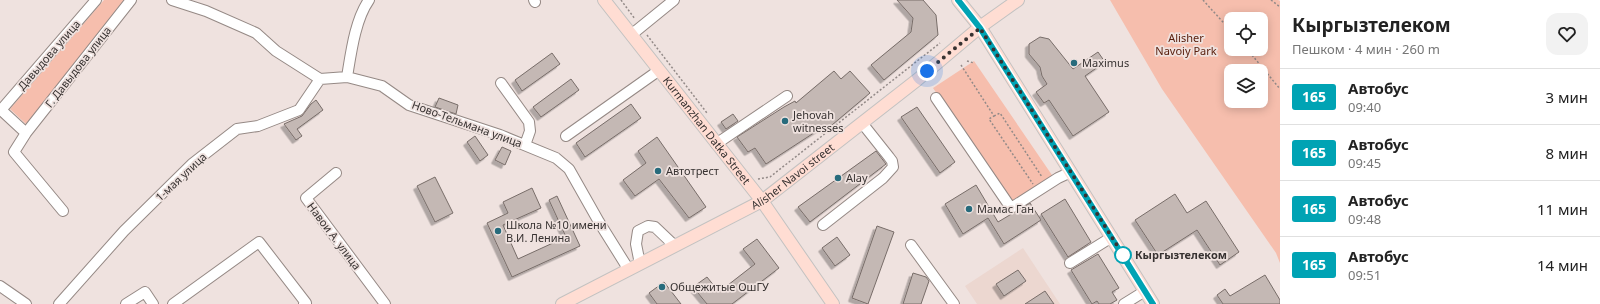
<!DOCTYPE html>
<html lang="ru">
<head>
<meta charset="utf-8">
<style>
	body { margin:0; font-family:"Noto Sans",sans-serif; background:#f2f2f2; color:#222; height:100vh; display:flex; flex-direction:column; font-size:15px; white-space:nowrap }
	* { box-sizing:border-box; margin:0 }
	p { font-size:13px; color:#767676 }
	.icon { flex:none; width:22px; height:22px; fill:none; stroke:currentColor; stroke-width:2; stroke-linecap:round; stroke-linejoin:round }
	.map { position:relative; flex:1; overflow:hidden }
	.sheet { display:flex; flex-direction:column; background:#fff; width:320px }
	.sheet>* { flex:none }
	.badge { padding:0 8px; border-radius:3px; font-size:14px; line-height:26px }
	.controls { position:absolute; left:1224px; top:12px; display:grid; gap:8px }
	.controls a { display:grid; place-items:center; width:44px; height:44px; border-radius:8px; background:#fff; box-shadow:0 2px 10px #0003; font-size:20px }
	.you { position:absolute; width:20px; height:20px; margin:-10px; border:3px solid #fff; border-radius:50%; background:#1a73e8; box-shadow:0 0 0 6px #1a73e833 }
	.map>.badge { position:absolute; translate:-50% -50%; box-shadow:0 0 0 2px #fff }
	.round { display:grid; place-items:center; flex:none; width:42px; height:42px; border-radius:12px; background:#f2f2f2 }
	.overview { display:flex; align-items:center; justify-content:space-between; height:68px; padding:0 12px }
	h1 { font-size:19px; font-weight:700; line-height:30px }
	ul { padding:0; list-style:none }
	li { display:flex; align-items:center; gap:12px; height:56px; padding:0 12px; border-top:1px solid #e0e0e0 }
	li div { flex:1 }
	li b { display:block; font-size:15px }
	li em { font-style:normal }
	li .badge { min-width:44px; font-weight:700; text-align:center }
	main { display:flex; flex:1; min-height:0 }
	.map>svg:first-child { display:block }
	.built { fill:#ecd7d0 }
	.green { fill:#f6bead; fill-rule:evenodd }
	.building { fill:#c4b8b4; stroke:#786d69; filter:url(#shadow) }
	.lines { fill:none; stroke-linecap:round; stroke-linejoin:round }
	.minor-casing { stroke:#958985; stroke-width:12 }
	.major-casing { stroke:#c3c2c1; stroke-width:14 }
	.path { stroke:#938a88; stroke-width:1.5; stroke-dasharray:2 2; stroke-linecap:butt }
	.minor { stroke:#fff; stroke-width:10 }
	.major { stroke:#ffddd3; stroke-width:12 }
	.line-casing { stroke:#fff; stroke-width:9 }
	.line { stroke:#00a3b4; stroke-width:6 }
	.walk { stroke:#373231; stroke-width:4; stroke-dasharray:0 7.2 }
	.poi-dot { fill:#276b7c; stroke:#efe2df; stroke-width:1.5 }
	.stop-dot { fill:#fff; stroke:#00a3b4; stroke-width:2 }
	.labels { text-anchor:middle; stroke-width:3.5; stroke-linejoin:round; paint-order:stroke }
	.park-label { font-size:11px; fill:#571c0a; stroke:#efe2df }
	.street-label { font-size:11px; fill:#373231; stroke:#efe2df }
	.poi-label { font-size:11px; fill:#373231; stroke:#efe2df; text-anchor:start }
	.stop-label { font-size:11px; font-weight:bold; fill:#373231; stroke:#efe2df; text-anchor:start }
</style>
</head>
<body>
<main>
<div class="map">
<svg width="1280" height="304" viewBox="0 0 1280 304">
	<defs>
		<filter id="shadow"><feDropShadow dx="-3.5" dy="3.5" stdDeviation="0" flood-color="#0004"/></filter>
	</defs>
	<rect width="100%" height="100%" fill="#efe2df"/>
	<path class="built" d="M1023 248 1060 304H977L965 286Z"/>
	<path class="green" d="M104 0H126L27 125 10 109Z
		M1110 0H1278L1280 1V263L1276 253 1162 89ZM1231 19H1261V49H1231ZM1231 71H1261V101H1231Z
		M974 61 1054 178 1012 206 933 88Z"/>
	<path class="building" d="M897 0H923L936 15 938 35 884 80 871 65 911 32 913 18Z
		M1040 37 1049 39 1073 69 1098 52 1105 62 1085 76 1109 112 1073 136 1049 100 1044 103 1036 92 1047 84 1042 76 1040 67 1029 54V44Z
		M552 53 560 64 522 91 515 80Z
		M834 71 841 79 850 71 870 93 826 130 823 127 766 164 755 148 748 152 737 137 784 107 795 101 796 103Z
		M571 79 579 90 541 117 533 107Z
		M439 98 458 105 456 114 435 107Z
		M316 100 323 110 297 129 302 136 296 140 284 124 302 116 311 104Z
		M631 104 641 118 585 157 576 143Z
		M917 107 955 162 940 173 901 117Z
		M733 114 738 121 726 129 721 122Z
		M475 136 488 155 480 161 467 142Z
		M657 137 706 207 689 218 659 179 635 196 623 180 646 163 638 151Z
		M502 147 511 151 505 165 495 160Z
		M876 151 886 164 810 222 798 207Z
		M435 177 453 213 435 222 417 186Z
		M976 185 998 222 1030 203 1041 220 1004 244 988 218 963 234 945 204Z
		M532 188 541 208 503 225 518 259 566 237 549 200 557 196 580 246 512 277 487 223 508 213 503 202Z
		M1175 194 1187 213 1206 201 1239 252 1220 265 1197 230 1158 255 1135 220Z
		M1065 199 1091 242 1068 257 1041 214Z
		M877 226 894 232 868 304 852 298Z
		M837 237 850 255 835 266 822 248Z
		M757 239 779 268 732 304H707L693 287 707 277 719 292 755 264 743 249Z
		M1098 254 1119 288 1112 292 1117 300 1110 304H1099L1097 301 1092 304 1071 270Z
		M1018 270 1026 281 1004 296 996 284Z
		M913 273 926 277 929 281 921 304H903Z
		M1265 275 1280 300V304H1223L1217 295 1225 289 1230 296Z
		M664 282 681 304H657L649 293Z
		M1045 291 1054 304H1025Z"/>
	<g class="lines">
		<g class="minor-casing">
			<path id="minor" d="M172 0 206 11 256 33 276 51 320 79 347 77 382 86 409 105 500 135 556 158 569 169 599 222 629 270
				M534 0 535 2
				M631 35 674 0
				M347 77C351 53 355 20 369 0
				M501 83 529 122 530 131 525 145
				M936 98 1011 208 1058 178 1071 172
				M0 109 26 133
				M1 110 96 0
				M566 136 658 71
				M716 144 787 96
				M336 173 306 198 385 304
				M63 211 14 152 26 133 131 0
				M823 225 883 178 893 167 892 161 889 157 862 123
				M911 245 954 304
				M1070 263 1112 237
				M640 264 636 244 638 231 648 226 655 227 675 246
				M0 286 26 304
				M59 304 124 231 192 164 237 129 258 126 299 110 320 79
				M126 304 145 292 153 304
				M173 304 259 242 306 303 304 304
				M1124 304 1145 291"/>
		</g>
		<g class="major-casing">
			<g id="major">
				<path id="s1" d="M604 0 762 201 833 304"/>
				<path d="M958 0 980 27 1153 304"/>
				<path id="s2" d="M562 304 762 201 917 80 980 27 1018 0"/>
			</g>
		</g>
		<path class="path" d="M621 0 635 19
			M1203 0 1231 31
			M1271 0 1280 7
			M647 35 707 113
			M1247 49 1280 89
			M967 61 974 63
			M961 65 994 116 989 119 1033 184
			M994 116 1000 113 1042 177
			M758 179 770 177 940 43"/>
		<use href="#minor" class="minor"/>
		<use href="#major" class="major"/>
	</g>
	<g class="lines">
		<g class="line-casing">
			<path id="line" d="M958 0 980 28 1153 304"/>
		</g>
		<use href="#line" class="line"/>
		<path class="walk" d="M927 71 980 28 1125 258 1123 255"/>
	</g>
	<g class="poi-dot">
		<circle cx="1074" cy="63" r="4"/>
		<circle cx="785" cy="121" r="4"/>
		<circle cx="658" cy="171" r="4"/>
		<circle cx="838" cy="178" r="4"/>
		<circle cx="969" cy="209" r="4"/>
		<circle cx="498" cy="231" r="4"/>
		<circle cx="662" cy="287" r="4"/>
	</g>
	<circle class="stop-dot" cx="1123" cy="255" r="8"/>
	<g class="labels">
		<g class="park-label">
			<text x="1186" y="42">Alisher<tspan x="1186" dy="13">Navoiy Park</tspan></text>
		</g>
		<g class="street-label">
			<text transform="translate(49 55) rotate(-49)" y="4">Давыдова улица</text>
			<text transform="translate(78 67) rotate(-52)" y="4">Г. Давыдова улица</text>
			<text transform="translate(467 124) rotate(20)" y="4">Ново-Тельмана улица</text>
			<text dy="4" stroke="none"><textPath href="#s1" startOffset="166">Kurmanzhan Datka Street</textPath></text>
			<text dy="4" stroke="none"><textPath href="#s2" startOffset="264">Alisher Navoi street</textPath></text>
			<text transform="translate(181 177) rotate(-43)" y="4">1-мая улица</text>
			<text transform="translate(334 236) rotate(53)" y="4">Навои А. улица</text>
		</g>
		<g class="poi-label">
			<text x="1082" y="67">Maximus</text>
			<text x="793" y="119">Jehovah<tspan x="793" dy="13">witnesses</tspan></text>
			<text x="666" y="175">Автотрест</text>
			<text x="846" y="182">Alay</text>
			<text x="977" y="213">Мамас Ган</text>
			<text x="506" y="229">Школа №10 имени<tspan x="506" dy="13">В.И. Ленина</tspan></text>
			<text x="670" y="291">Общежитые ОшГУ</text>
		</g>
		<g class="stop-label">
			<text x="1135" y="259">Кыргызтелеком</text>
		</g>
	</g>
</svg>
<div class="controls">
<a><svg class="icon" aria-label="locate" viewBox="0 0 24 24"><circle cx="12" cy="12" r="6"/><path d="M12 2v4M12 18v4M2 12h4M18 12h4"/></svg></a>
<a><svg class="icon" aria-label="layers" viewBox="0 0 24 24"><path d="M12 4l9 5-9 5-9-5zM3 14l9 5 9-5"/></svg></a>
</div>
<div class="you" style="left:927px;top:71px"></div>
</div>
<section class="sheet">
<div class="overview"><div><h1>Кыргызтелеком</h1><p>Пешком · 4 мин · 260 m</p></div><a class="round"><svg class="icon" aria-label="heart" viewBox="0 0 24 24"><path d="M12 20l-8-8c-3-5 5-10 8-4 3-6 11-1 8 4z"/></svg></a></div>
<ul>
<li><span class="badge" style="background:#00a3b4;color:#fff">165</span><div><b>Автобус</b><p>09:40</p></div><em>3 мин</em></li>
<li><span class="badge" style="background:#00a3b4;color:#fff">165</span><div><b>Автобус</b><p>09:45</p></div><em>8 мин</em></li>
<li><span class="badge" style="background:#00a3b4;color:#fff">165</span><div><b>Автобус</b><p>09:48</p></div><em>11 мин</em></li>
<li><span class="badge" style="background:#00a3b4;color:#fff">165</span><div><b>Автобус</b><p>09:51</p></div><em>14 мин</em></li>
</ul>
</section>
</main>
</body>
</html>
